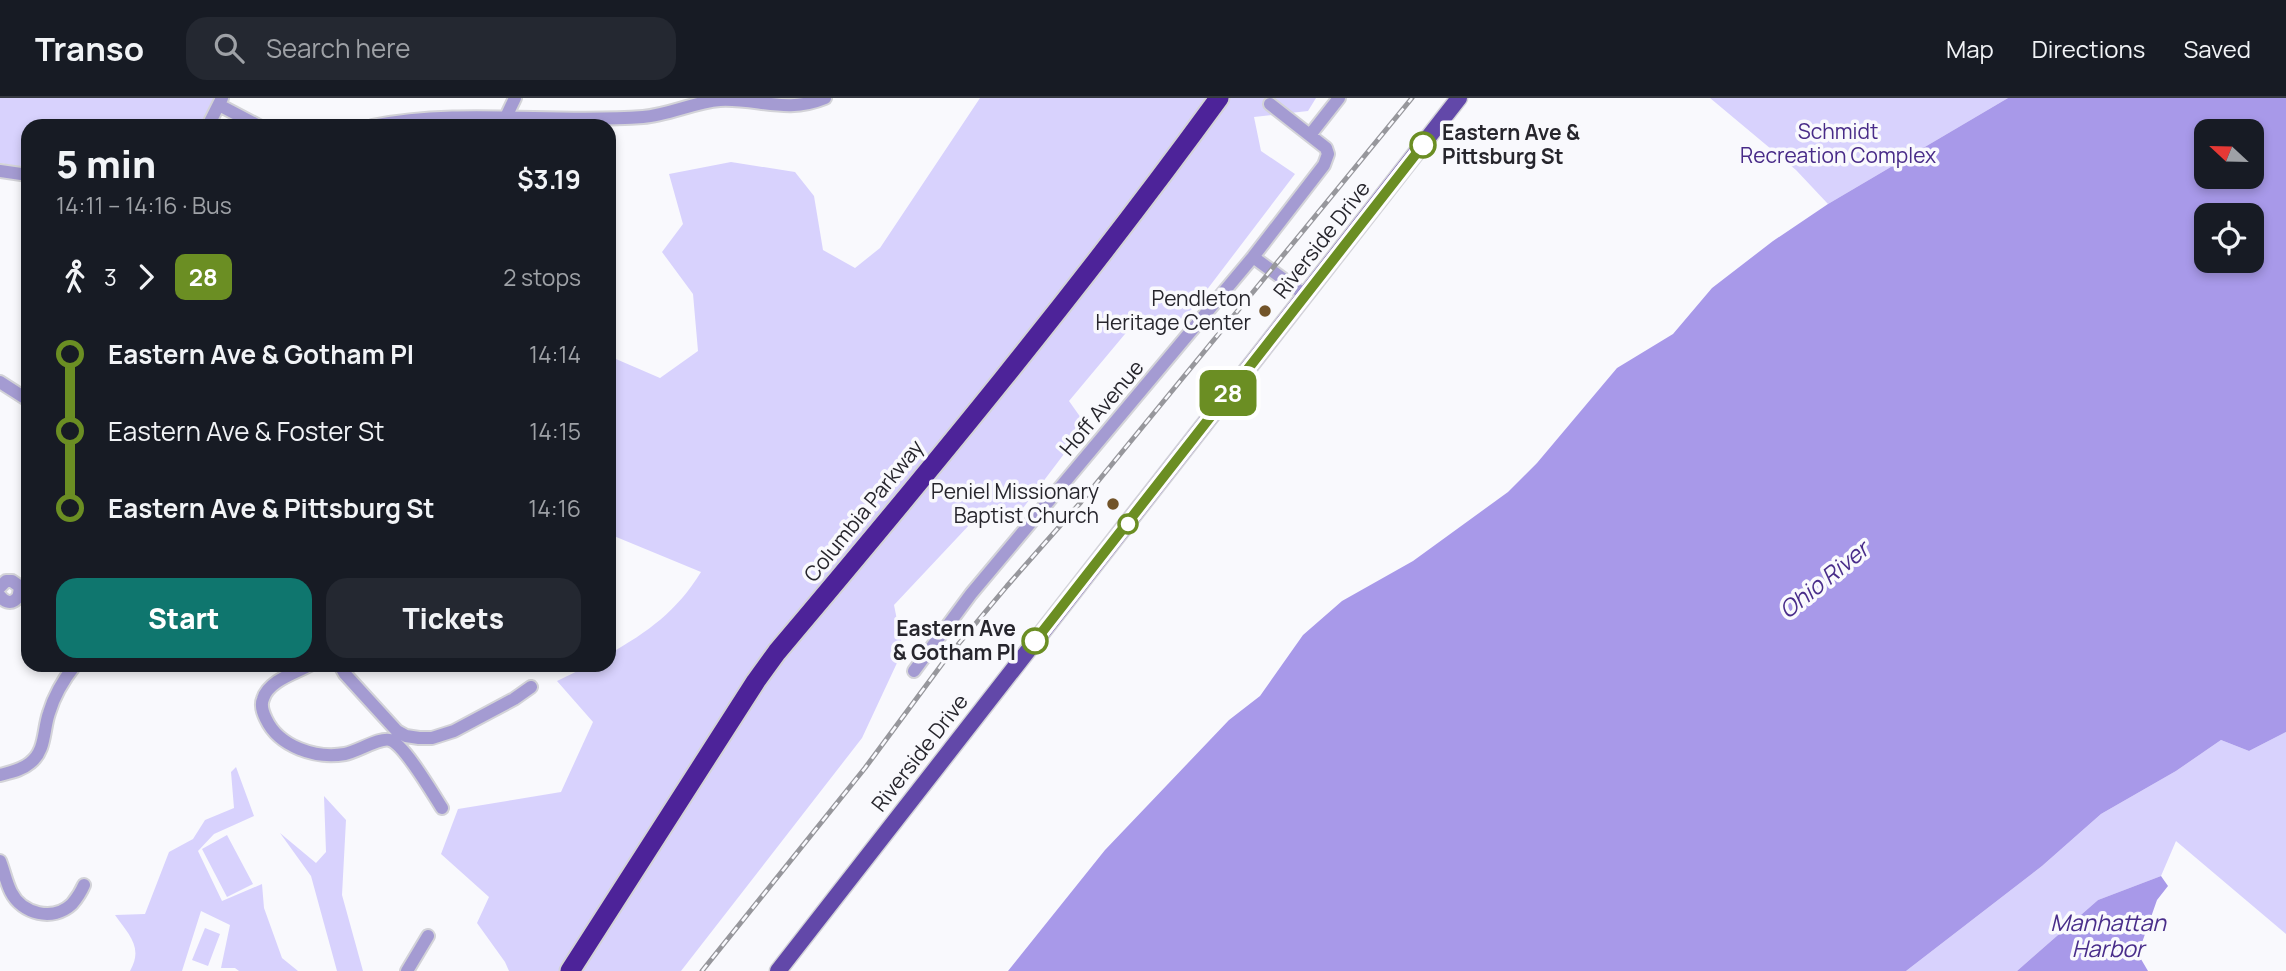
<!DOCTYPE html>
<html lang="en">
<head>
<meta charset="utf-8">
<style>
	body { margin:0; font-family:Manrope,sans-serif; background:#242831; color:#f1f3f6; height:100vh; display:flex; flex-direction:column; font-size:26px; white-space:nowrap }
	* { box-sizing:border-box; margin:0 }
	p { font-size:23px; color:#9ea1a6 }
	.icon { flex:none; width:38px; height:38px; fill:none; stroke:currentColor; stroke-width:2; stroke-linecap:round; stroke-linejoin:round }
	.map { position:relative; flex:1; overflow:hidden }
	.sheet { position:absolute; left:21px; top:21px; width:595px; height:553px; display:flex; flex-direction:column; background:#171b24; border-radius:21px; box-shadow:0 4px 10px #0003 }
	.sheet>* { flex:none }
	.badge { padding:0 14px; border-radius:10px; font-size:24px; line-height:46px }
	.needle { width:46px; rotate:292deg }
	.buttons { position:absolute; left:2194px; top:21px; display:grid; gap:14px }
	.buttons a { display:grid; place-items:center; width:70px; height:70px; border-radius:14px; background:#171b24; box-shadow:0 4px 10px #0003; font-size:35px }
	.map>.badge { position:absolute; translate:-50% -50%; box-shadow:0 0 0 4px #fff }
	.legs { display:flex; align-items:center; gap:10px; height:77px; padding:0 35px; font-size:23px }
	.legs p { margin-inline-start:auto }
	.summary { display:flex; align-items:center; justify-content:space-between; height:119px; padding:0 35px }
	h1 { font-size:38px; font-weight:800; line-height:52px }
	.button { display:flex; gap:14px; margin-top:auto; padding:14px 35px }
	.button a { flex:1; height:80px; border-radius:21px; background:#0f766e; color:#fff; font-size:28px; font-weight:800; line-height:80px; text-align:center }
	.button a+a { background:#242831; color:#f1f3f6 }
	ul { padding:0 35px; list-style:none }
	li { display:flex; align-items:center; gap:24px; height:77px; font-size:26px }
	li i { display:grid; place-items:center; width:10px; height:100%; margin:0 9px; background:currentColor }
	li i::after { content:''; width:18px; height:18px; margin:-9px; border:5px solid; border-radius:50%; background:#171b24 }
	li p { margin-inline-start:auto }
	li:first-child i { background:linear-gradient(#0000 50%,currentColor 0) }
	li:last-child i { background:linear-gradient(currentColor 50%,#0000 0) }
	header { display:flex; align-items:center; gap:42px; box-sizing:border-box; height:98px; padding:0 35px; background:#171b24; border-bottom:2px solid #363941 }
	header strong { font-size:33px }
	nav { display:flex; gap:38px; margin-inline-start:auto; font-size:24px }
	.search { width:490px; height:63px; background:#242831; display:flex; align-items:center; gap:18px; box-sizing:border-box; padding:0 24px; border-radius:21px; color:#9ea1a6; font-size:26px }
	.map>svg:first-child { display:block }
	.green { fill:#d8d2fd }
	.water { fill:#a899e9; fill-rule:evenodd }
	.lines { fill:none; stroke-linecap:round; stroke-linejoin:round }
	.minor-casing { stroke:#d3d3d8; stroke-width:16 }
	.major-casing { stroke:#d3d3d8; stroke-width:19 }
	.highway-casing { stroke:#d3d3d8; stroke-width:23 }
	.minor { stroke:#a49bd2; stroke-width:12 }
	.major { stroke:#6248a9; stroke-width:16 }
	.highway { stroke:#4d2399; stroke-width:19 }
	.rail-casing { stroke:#97979c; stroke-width:5 }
	.rail { stroke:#f9f9fd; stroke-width:2.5; stroke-dasharray:8; stroke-linecap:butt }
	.line-1-casing { stroke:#fff; stroke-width:16 }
	.line-1 { stroke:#6b8e23; stroke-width:10 }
	.stop-1-dot { fill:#fff; stroke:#6b8e23; stroke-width:3.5 }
	.poi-dot { fill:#725429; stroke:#f9f9fd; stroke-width:2.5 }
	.labels { text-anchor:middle; stroke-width:7; stroke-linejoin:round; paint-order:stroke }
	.park-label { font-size:21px; fill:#482b88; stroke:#f9f9fd }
	.stop-label { font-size:21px; font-weight:bold; fill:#27262d; stroke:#f9f9fd; text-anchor:start }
	.street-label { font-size:21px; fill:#27262d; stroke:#f9f9fd }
	.poi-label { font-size:21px; fill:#27262d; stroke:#f9f9fd; text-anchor:end }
	.water-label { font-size:23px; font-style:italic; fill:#492d8a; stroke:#f9f9fd }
</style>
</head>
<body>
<header>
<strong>Transo</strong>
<div class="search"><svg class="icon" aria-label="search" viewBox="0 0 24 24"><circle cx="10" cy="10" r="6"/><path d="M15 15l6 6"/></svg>Search here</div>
<nav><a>Map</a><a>Directions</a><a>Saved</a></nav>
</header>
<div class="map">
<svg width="2286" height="873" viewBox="0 0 2286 873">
	<rect width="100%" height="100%" fill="#f9f9fd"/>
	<path class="green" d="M0 0H214L200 28H28V70L0 65Z
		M980 0H1316L1308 13 1254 19 1261 53 1295 76 1193 210 1165 236 1135 224 1069 303 1086 327 1017 418 988 407 894 507 903 552 862 640 681 873H509L505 864 477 825 489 799 441 756 458 711 561 694 593 624 557 583 590 567H609V556C648 534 677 513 701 474L609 436V258L660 280 698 253 693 196 662 154 683 126 669 76 731 64 795 74 814 98 823 152 855 170 880 150Z
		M1710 0H2008L1828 106 1796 72Z
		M2286 634V836L2176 743 2161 778 2098 802 2017 873H1906L2042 768 2101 716 2176 673 2221 642 2249 653Z
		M236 669 254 718 214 736 198 753 222 803 262 786 264 810 282 860 298 873H239L235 870H221L230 827 201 813 182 873H130C144 849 128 836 115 817L145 816 169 754 193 741 205 722 234 710 231 674Z
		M324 698 346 722 342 797 363 873H337L311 778 280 735 316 765 326 754Z
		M227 737 253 786 227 799 202 751Z
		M205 830 220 836 208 868 192 862Z"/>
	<path class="water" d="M2008 0H2286V634L2249 653 2221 642 2176 673 2101 716 2042 768 1906 873H1008L1105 752 1229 622 1260 598 1303 537 1342 503 1413 463 1508 394 1537 365 1617 270 1673 236 1712 190 1773 143 1828 106ZM2207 33H2252V79H2207ZM2207 117H2252V163H2207Z
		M2161 778 2168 788 2157 802 2138 856 2148 873H2017L2098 802Z"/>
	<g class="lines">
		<g class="minor-casing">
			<path id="minor" d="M219 7 259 28
				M506 19 515 0
				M208 28 222 0
				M372 28C461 10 553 26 643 19 669 17 694 4 720 2 758 0 787 16 825 0
				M1310 37 1339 0
				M0 73 28 77
				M1253 159 1305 197
				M0 284 28 302
				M0 489 6 483H12L19 488C22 502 9 510 0 498
				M310 567C295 575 268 583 263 601 260 608 263 615 266 621 279 649 316 661 345 656 357 654 380 639 390 642 404 646 433 696 442 710
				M340 567 345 576 397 633 406 638 419 640H432L454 633 514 601 531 589
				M914 573 971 496 1253 159 1324 67 1328 56 1326 50 1270 6
				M0 677C11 674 22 672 30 665 46 653 43 632 49 615 54 598 64 581 75 567
				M0 763C4 773 6 784 11 794 22 816 53 824 72 806 77 800 81 794 84 787
				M407 873 428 838"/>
		</g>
		<g class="major-casing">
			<path id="major" d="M778 873 1459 0"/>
		</g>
		<g class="highway-casing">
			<path id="highway" d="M570 873 756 583 777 554C929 374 1080 191 1219 0"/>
		</g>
		<use href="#minor" class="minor"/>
		<use href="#major" class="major"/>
		<use href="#highway" class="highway"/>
		<g class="rail-casing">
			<path id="rail" d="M702 873 865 670 945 562 1007 488 1081 404 1412 0"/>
		</g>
		<use href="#rail" class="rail"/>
	</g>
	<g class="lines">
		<g class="line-1-casing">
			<path id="line-1" d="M1035 543 1423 47"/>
		</g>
		<use href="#line-1" class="line-1"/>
	</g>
	<g class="stop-1-dot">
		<circle cx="1423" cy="47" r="12"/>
		<circle cx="1128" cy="426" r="9"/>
		<circle cx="1035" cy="543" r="12"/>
	</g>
	<g class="poi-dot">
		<circle cx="1265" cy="213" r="7"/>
		<circle cx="1113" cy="406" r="7"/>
	</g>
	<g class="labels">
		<g class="park-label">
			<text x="1838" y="41">Schmidt<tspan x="1838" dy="24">Recreation Complex</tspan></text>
		</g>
		<g class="stop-label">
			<text x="1442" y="42">Eastern Ave &amp;<tspan x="1442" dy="24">Pittsburg St</tspan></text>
			<text x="1016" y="538" text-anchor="end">Eastern Ave<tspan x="1016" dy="24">&amp; Gotham Pl</tspan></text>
		</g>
		<g class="street-label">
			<text transform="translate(1322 142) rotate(-52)" y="7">Riverside Drive</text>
			<text transform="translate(1102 310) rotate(-50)" y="7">Hoff Avenue</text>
			<text transform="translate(864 413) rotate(-51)" y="7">Columbia Parkway</text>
			<text transform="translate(920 655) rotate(-52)" y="7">Riverside Drive</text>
		</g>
		<g class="poi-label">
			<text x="1251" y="208">Pendleton<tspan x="1251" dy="24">Heritage Center</tspan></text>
			<text x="1099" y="401">Peniel Missionary<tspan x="1099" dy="24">Baptist Church</tspan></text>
		</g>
		<g class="water-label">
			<text transform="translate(1824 482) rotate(-39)" y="8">Ohio River</text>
			<text x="2108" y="833">Manhattan<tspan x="2108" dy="26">Harbor</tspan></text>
		</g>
	</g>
</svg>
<div class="buttons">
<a><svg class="needle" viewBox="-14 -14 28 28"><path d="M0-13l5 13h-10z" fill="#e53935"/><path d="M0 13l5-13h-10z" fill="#9ea1a6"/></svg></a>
<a><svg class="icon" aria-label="locate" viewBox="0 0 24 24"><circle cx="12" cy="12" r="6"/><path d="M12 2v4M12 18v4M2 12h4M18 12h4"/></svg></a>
</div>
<b class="badge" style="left:1228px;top:295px;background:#6b8e23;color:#fff">28</b>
<section class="sheet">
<div class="summary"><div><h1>5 min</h1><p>14:11 – 14:16 · Bus</p></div><b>$3.19</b></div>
<div class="legs"><svg class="icon" aria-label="walk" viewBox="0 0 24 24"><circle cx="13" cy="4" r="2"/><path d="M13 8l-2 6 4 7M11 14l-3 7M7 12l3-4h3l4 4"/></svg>3<svg class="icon" aria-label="forward" viewBox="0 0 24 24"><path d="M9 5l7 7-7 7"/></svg><b class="badge" style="background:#6b8e23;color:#fff">28</b><p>2 stops</p></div>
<ul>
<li><i style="color:#6b8e23"></i><b>Eastern Ave &amp; Gotham Pl</b><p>14:14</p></li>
<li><i style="color:#6b8e23"></i><span>Eastern Ave &amp; Foster St</span><p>14:15</p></li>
<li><i style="color:#6b8e23"></i><b>Eastern Ave &amp; Pittsburg St</b><p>14:16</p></li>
</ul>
<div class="button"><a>Start</a><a>Tickets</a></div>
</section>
</div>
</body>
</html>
